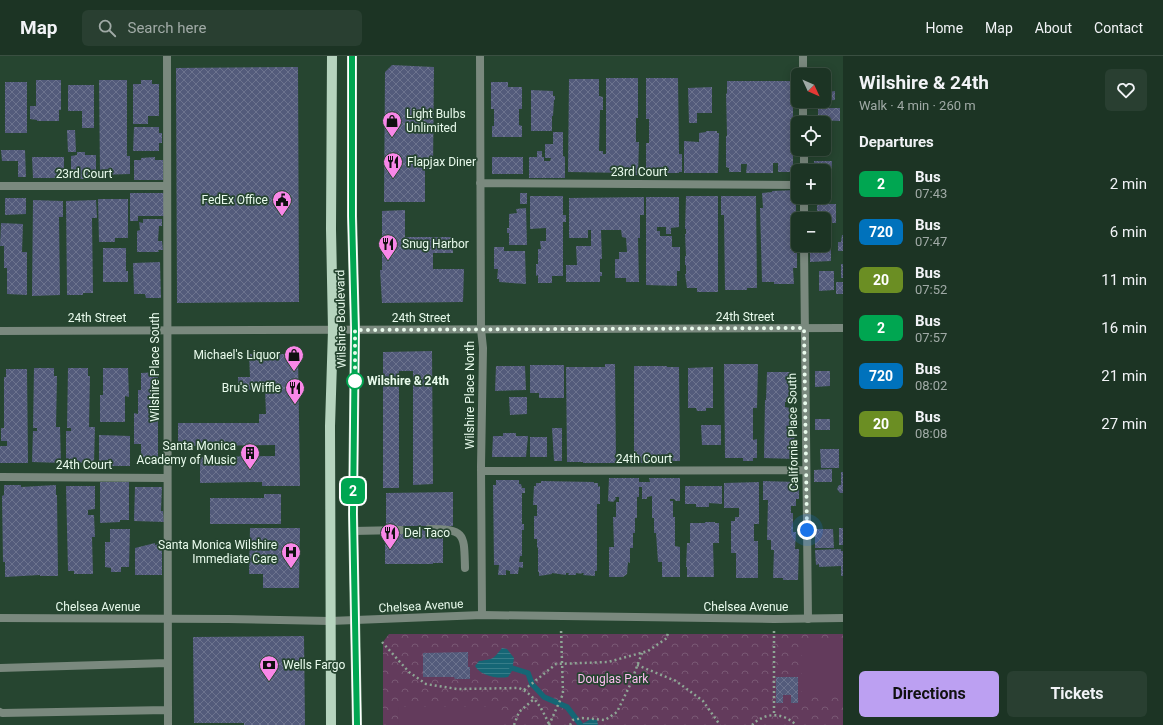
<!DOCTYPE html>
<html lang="en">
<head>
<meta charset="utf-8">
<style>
	body { margin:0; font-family:Roboto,sans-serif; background:#293f31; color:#f1f3f6; height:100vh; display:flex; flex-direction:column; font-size:15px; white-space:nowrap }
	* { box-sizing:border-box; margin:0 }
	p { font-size:13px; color:#a0aaa6 }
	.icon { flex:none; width:22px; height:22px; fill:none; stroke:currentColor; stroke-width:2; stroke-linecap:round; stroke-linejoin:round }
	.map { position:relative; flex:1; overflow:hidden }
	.drawer { display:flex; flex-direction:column; background:#1c3424; width:320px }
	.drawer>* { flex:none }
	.badge { padding:0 8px; border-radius:6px; font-size:14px; line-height:26px }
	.needle { width:26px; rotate:134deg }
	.buttons { position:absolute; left:791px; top:12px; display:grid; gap:8px }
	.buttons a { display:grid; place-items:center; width:40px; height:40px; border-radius:6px; background:#1c3424; box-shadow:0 2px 10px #0003,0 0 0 1px #3a4f41; font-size:20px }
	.you { position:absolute; width:20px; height:20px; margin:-10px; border:3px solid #fff; border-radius:50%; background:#1a73e8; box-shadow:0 0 0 6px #1a73e833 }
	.map>.badge { position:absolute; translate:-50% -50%; box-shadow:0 0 0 2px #fff }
	h2 { padding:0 16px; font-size:15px; line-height:36px }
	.round { display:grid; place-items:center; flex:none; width:42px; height:42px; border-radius:6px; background:#293f31 }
	.head { display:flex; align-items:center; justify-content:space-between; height:68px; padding:0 16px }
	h1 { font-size:19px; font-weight:700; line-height:30px }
	.action { display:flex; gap:8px; margin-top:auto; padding:8px 16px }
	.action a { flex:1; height:46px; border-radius:6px; background:#bca0f2; color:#111; font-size:16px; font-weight:700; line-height:46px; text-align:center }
	.action a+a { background:#293f31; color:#f1f3f6 }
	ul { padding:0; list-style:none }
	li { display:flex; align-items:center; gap:12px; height:48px; padding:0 16px }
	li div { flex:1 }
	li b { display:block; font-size:15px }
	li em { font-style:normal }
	li .badge { min-width:44px; font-weight:700; text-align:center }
	header { display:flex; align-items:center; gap:24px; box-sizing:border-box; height:56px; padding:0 20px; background:#1c3424; border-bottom:1px solid #3a4f41 }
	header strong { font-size:19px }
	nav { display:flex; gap:22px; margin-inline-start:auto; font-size:14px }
	.search { width:280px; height:36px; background:#293f31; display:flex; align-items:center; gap:10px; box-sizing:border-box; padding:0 14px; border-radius:6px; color:#a0aaa6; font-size:15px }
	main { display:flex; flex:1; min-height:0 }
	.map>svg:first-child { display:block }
	.forest { fill:url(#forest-crowns) }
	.pitch { fill:#633b5c }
	.water { fill:url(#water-rules) }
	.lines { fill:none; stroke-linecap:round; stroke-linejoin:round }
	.stream { stroke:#156675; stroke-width:5.5 }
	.building { fill:url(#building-cross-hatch) }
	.path { stroke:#8ea695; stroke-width:2.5; stroke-dasharray:2 3; stroke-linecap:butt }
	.service { stroke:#7a897e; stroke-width:8 }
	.minor { stroke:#7a897e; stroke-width:8 }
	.primary { stroke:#b6d4be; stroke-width:10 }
	.line-casing { stroke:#fff; stroke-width:9 }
	.line { stroke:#00a651; stroke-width:6 }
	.walk { stroke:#e9fbed; stroke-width:4; stroke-dasharray:0 7.2 }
	.stop-dot { fill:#fff; stroke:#00a651; stroke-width:2 }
	.labels { text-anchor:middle; stroke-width:3.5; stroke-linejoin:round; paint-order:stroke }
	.poi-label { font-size:12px; fill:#e9fbed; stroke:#264530; text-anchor:start }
	.street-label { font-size:12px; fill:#e9fbed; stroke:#264530 }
	.stop-label { font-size:12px; font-weight:bold; fill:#e9fbed; stroke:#264530; text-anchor:start }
	.park-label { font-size:12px; fill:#fdbcf0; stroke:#264530 }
</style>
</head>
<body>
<header>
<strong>Map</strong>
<div class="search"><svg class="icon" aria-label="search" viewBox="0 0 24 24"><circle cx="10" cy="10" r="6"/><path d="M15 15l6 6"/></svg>Search here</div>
<nav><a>Home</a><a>Map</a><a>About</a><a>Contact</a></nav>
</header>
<main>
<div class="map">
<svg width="843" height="669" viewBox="0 0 843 669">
	<defs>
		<pattern id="forest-crowns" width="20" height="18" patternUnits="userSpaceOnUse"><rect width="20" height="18" fill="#633b5c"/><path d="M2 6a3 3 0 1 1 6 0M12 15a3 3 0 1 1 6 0" fill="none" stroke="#795874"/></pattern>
		<pattern id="water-rules" width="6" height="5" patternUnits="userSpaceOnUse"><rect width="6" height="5" fill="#156675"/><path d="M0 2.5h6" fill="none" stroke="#377d89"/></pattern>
		<pattern id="building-cross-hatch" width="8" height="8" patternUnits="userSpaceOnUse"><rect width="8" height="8" fill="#535b7b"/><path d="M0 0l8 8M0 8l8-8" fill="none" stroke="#6c738e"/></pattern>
	</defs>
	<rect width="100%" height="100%" fill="#264530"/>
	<path class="forest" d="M389 578H843V669H383V586Z"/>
	<path class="pitch" d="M802 586H843V636H802Z
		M399 651H501V669H398Z"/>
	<path class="water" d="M502 592 507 593 514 602 512 615 508 621C497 623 481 620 475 610L479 605C494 603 493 603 502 592Z
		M591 663 597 664 598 669H580Z"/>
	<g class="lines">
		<path class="stream" d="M512 612 528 617 532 628 544 641 567 651 580 668"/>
	</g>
	<path class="building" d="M392 9 434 11 433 113H425V146H384L385 16Z
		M298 11 299 246 177 247 176 12Z
		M606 22H638V62H636V86H639L638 119H627V117L568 116 569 23H599V40L603 41V54H600L599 95H603V98H606Z
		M646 22H678L679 98H682V116H679V117H657V120H646V87H649V63H646Z
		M824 22H827L828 36 835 35V44L824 45Z
		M36 24H61V54H59V65H37V64L30 63V50H36Z
		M99 24H127V100H130V118L100 119Z
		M141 24H152V28H159V60H148V68H133V28H141Z
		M727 25H792V31H793V112H792V116H778V107H773V117H746L747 108H741V116H729V112L726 111V80H727L726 37 727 38Z
		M5 26H27V77H5Z
		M491 26H508V31H522V53H519V69L522 70V81H492V70H494V53H491Z
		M68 29H94V72H82V55H68Z
		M712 31V57H697V67H689L688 32Z
		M531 34 553 35V40H555V44H554L553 60H552V75H531Z
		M818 52H840V65L818 64Z
		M134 71H159V77H162V87H159V95H133Z
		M67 74H75L76 96H68Z
		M706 75H717V77H719L718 117H684V85L699 86V77L706 76Z
		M553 76H563V100L565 101V122H529V101H537V95H542V101H544V105H550L551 102H545V88H553Z
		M1 94H25L26 121H18V105H2Z
		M77 96H85V99H96V123H71V100L77 99Z
		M32 101H64V122H33Z
		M155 101V104H163V124H134V104H141V102Z
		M492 101H523V118H492Z
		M814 105H832L831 129H824V115H814Z
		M796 134V166H793L794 175H797V188L794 189V197H797V212H793L794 228H774V226H762L760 152H763L762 137 772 136V135Z
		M130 137H164V160H138V165H130Z
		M520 137H527V148H520Z
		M530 140H563V159H566V166H563V220H552V227H538V219L536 220V208H538V193H541L540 185H546V172L530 173Z
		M686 140H718V236H697V232H687L685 218H686V209H685V200H686L685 178H686V173H685Z
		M721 140H756L757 232H747V234H725L724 159H721Z
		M644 141V159H640V182H638L639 226H626V222H615V203H619V196H627L626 182 622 181 621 174H601L602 203H600V216H602V220H600V226H566V209H577L576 190H591V174H588V182H569V142Z
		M646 141H679V171L671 172V178H666V171H657V175H660V180H672V191H680V215H677V230L646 229Z
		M5 142H26V158L5 159Z
		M98 143H128V182H115V186H99Z
		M33 144 63 145V161H59L60 239 32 240Z
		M96 144 97 162H92L93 237H83V239H67L66 145Z
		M817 148H836V167H824V163H817Z
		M526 152 527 189H509V177H507V172H509V158L517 157 516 153Z
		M405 154V181H452L453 197H433V213H420H464L463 246 382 247 380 214H382V155Z
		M143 163H162V170H159L158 185H162L163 194H158L159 196H137V175L140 174 139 166 143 167Z
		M1 167 23 168 22 196H27V239L7 238V212H4V190H0Z
		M842 179H843V195H838V186H841Z
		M824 185H831V205L810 206V189H824Z
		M494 191H504V195H525L526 228 499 226V223H497L498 213H494Z
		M103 192H126V215H128V226H103Z
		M160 206 161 242H146L145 238H134L133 207Z
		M841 208H843V222H841Z
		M819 215H834V234L819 235Z
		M836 226H843V238H836Z
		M432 295 433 428 413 429V315H399V432H383V296Z
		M249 298H298L300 430H262V426L200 427V401L275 400V389L178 390V367H259V358H266L265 333 239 334 238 321H250Z
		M605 308H615L616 407H583V406H567L566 311H605Z
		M724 308H758L757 352H753V384L757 383V402H753V405H743V402H725Z
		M530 309H564V342H539V337H530Z
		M496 310H525L526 334 495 335Z
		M634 310H667V311H679L680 405H668V406L634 407Z
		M713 311V352H706V355H697L696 352H688V312Z
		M34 312H54V320H57L56 371H60L61 407 32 406 33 375H37V372H33Z
		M68 312H88V320H90L89 371H95L94 407 66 406V375H71V372H67Z
		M103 312H128L129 341 125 340V366H100V339H103Z
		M6 313H27L28 407H0V390H7V385H1V372H4V321H6Z
		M815 315H830V330L815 331Z
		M158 316V405H141V388H134V357L138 358V334H141V317Z
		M767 316H792V346H785V351L790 352V361H795L794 403 764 402 765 344H766Z
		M509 341H527V358L510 359Z
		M815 363H830V374H815Z
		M701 369H721V389H702Z
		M552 372H562V405H554Z
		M503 377H516V380H528L526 401H492L493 380H503Z
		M99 379 130 380V410H99Z
		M530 381H547V401H530Z
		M820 393H839V412H821Z
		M832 413V426H814V414Z
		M841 416H843V437H840L837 433 839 429H841Z
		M609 422H639V426H650L649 422H680V445H676L674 443H670V445H673V461H675V490L680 491V521H662V506H658L656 477H654V462H652V440L647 441V443H642V431H639V441H637V462H635V477H633V492H630V507L628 506 627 518 623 521H609V491H614L613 461H616V446H619V441H615L616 443 613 446 608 445Z
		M496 424H519V428H521L522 432H525V437H522V468H524V474H522V500H520L519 506H523V512L519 511 518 518H510V515L506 514V519H498L499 509H494L493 429H496Z
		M541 425 594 426V427H598V431L600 430V448H597V515H595V520L583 519 584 517H581L582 518 576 517V519H568L569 517H566V519L552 517V518L539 520V516H538V491L537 492V483H534V460H537V449H533L534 430H536V427H541Z
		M763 425 797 426 799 428V443H796V450H791V457H793V476H796L795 493H799L798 524H783V522H773L774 494H771V484H767L768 444H763Z
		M100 426H129V464H120V466L100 467Z
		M759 426V468H754V485H758V522H736V497H731V465H735V461H739V452H724V427Z
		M4 429H21V431L56 429V439H57L58 520H40V519L5 521V506H3L2 440 4 439Z
		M66 430H95V453L88 454V459H94L95 481H92L93 518H74V515H68Z
		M685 430H722V448L709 447V451H696V448H685Z
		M135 431H162L161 455H163L164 466 134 465Z
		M453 436V470H389L386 468V437Z
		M264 438H281V468H210V442H264Z
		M705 466H715V467H719V487H713L714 521H687V511H686L687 487H690V467H705Z
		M250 472H300L299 532H263V518H249Z
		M839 472H843V489H839Z
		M110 473H130L129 511H121V516H111V512L105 511V486H110Z
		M429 473V479H443V507H433V508H385V482L391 476 401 474Z
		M815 473H833L834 492H815Z
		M155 487V489L162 487V519H135V492Z
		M841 493V495H843V520H841V510L819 511V508L816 509 815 494Z
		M304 580 305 669H244V667H194L193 581Z
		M468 596V611H470V623H455L454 621H423V597Z
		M776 621H798V647H791V639H783V647H776Z"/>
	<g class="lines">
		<path class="path" d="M774 575V659
			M382 586 409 616 426 628 457 633 519 632C535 639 542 653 549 668
			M637 609 676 625 703 645 720 669
			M524 634 556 608 608 606 648 595 667 582 668 575
			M514 669 519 656 534 643
			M549 669 563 638 561 573
			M570 669 573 664 582 662 605 664 617 656 630 629 642 597
			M752 669C765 656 783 656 796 669"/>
		<path class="service" d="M167 0 168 669
			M480 0 481 273 483 292 481 410 482 559
			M803 0V19
			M803 45V67
			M804 93V115
			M480 127 798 129
			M0 130H167
			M804 141V163
			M804 189 808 563
			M481 415 806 414
			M0 421 167 422
			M429 473C466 473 464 478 465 512
			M353 475 401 474
			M0 612 167 607
			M0 656 2 657 167 654"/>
		<path class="minor" d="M0 275 843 272
			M0 562 228 563 330 565 482 559 774 563 843 562"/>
		<path class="primary" d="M352 0V160L355 274 353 458 357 669
			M331 669 330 370 333 274 331 173 332 0"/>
	</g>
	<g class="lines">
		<g class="line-casing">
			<path id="line" d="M352 0V160L355 274 353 458 357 669"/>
		</g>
		<use href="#line" class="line"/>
		<path class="walk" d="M355 325V329V274L804 272 807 474"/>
	</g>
	<defs>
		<g id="shop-pin" transform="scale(1)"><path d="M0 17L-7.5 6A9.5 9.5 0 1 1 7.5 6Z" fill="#f987e8" stroke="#264530"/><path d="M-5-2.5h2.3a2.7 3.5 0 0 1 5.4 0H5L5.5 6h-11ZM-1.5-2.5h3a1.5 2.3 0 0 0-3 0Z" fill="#111"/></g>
		<g id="restaurant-pin" transform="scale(1)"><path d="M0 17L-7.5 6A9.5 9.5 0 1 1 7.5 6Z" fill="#f987e8" stroke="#264530"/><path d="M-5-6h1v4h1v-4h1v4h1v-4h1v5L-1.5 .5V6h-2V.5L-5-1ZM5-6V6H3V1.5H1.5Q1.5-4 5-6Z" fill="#111"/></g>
		<g id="civic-pin" transform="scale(1)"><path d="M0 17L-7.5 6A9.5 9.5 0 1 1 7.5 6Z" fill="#f987e8" stroke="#264530"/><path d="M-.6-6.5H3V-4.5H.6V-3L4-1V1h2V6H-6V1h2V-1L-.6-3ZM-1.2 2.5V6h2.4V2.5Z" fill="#111"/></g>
		<g id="building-pin" transform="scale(1)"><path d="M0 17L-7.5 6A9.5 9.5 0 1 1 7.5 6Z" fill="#f987e8" stroke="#264530"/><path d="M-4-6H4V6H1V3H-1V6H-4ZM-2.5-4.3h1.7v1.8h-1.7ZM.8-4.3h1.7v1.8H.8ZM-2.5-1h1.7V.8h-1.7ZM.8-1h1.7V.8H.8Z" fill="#111"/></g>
		<g id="hospital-pin" transform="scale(1)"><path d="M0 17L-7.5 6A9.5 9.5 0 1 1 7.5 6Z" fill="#f987e8" stroke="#264530"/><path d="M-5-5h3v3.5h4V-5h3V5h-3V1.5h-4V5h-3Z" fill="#111"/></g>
		<g id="bank-pin" transform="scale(1)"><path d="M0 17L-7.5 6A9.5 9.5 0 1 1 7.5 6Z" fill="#f987e8" stroke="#264530"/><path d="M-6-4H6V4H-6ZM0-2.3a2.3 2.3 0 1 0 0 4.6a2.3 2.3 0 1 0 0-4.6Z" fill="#111"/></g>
	</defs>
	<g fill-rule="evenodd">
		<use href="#shop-pin" x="392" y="65"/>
		<use href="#restaurant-pin" x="393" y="106"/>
		<use href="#civic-pin" x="282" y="144"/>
		<use href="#restaurant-pin" x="388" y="188"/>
		<use href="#shop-pin" x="294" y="299"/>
		<use href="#restaurant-pin" x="295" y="332"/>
		<use href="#building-pin" x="250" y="397"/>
		<use href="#restaurant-pin" x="390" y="477"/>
		<use href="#hospital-pin" x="291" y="496"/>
		<use href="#bank-pin" x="269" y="609"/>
	</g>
	<circle class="stop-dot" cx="355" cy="325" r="8"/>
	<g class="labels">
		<g class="poi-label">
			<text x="406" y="62">Light Bulbs<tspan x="406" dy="14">Unlimited</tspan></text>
			<text x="407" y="110">Flapjax Diner</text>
			<text x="268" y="148" text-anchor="end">FedEx Office</text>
			<text x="402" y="192">Snug Harbor</text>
			<text x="280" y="303" text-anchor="end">Michael's Liquor</text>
			<text x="281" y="336" text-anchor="end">Bru's Wiffle</text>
			<text x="236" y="394" text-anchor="end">Santa Monica<tspan x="236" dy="14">Academy of Music</tspan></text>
			<text x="404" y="481">Del Taco</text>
			<text x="277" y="493" text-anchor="end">Santa Monica Wilshire<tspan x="277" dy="14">Immediate Care</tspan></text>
			<text x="283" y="613">Wells Fargo</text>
		</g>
		<g class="street-label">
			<text x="639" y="120">23rd Court</text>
			<text x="84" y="122">23rd Court</text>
			<text x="745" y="265">24th Street</text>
			<text x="97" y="266">24th Street</text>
			<text x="421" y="266">24th Street</text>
			<text transform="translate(341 263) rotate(-91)" y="4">Wilshire Boulevard</text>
			<text transform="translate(155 311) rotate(-90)" y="4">Wilshire Place South</text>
			<text transform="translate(470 339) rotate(-90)" y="4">Wilshire Place North</text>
			<text transform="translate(793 376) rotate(-91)" y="4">California Place South</text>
			<text x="644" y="407">24th Court</text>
			<text x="84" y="413">24th Court</text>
			<text transform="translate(421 550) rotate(-3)" y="4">Chelsea Avenue</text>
			<text x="98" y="555">Chelsea Avenue</text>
			<text x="746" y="555">Chelsea Avenue</text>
		</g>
		<g class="stop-label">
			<text x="367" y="329">Wilshire &amp; 24th</text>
		</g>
		<g class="park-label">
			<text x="613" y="627">Douglas Park</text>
		</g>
	</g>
</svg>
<div class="buttons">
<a><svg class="needle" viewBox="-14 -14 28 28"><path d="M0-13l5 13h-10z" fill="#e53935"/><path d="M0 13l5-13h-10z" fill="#a0aaa6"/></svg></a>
<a><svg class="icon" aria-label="locate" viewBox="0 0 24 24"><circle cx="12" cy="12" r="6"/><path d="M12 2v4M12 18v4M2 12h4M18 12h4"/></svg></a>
<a>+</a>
<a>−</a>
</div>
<div class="you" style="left:807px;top:474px"></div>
<b class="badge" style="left:353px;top:435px;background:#00a651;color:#fff">2</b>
</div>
<section class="drawer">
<div class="head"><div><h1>Wilshire &amp; 24th</h1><p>Walk · 4 min · 260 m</p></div><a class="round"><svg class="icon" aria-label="heart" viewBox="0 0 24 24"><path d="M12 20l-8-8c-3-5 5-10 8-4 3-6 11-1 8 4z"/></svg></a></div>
<h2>Departures</h2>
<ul>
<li><span class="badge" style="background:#00a651;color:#fff">2</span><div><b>Bus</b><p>07:43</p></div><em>2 min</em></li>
<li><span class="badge" style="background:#0072bc;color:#fff">720</span><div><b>Bus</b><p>07:47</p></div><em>6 min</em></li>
<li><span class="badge" style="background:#6b8e23;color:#fff">20</span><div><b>Bus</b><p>07:52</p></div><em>11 min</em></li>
<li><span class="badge" style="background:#00a651;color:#fff">2</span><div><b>Bus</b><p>07:57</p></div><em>16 min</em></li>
<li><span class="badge" style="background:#0072bc;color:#fff">720</span><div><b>Bus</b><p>08:02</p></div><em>21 min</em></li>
<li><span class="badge" style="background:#6b8e23;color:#fff">20</span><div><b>Bus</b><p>08:08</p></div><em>27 min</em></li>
</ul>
<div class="action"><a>Directions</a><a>Tickets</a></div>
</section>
</main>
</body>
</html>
